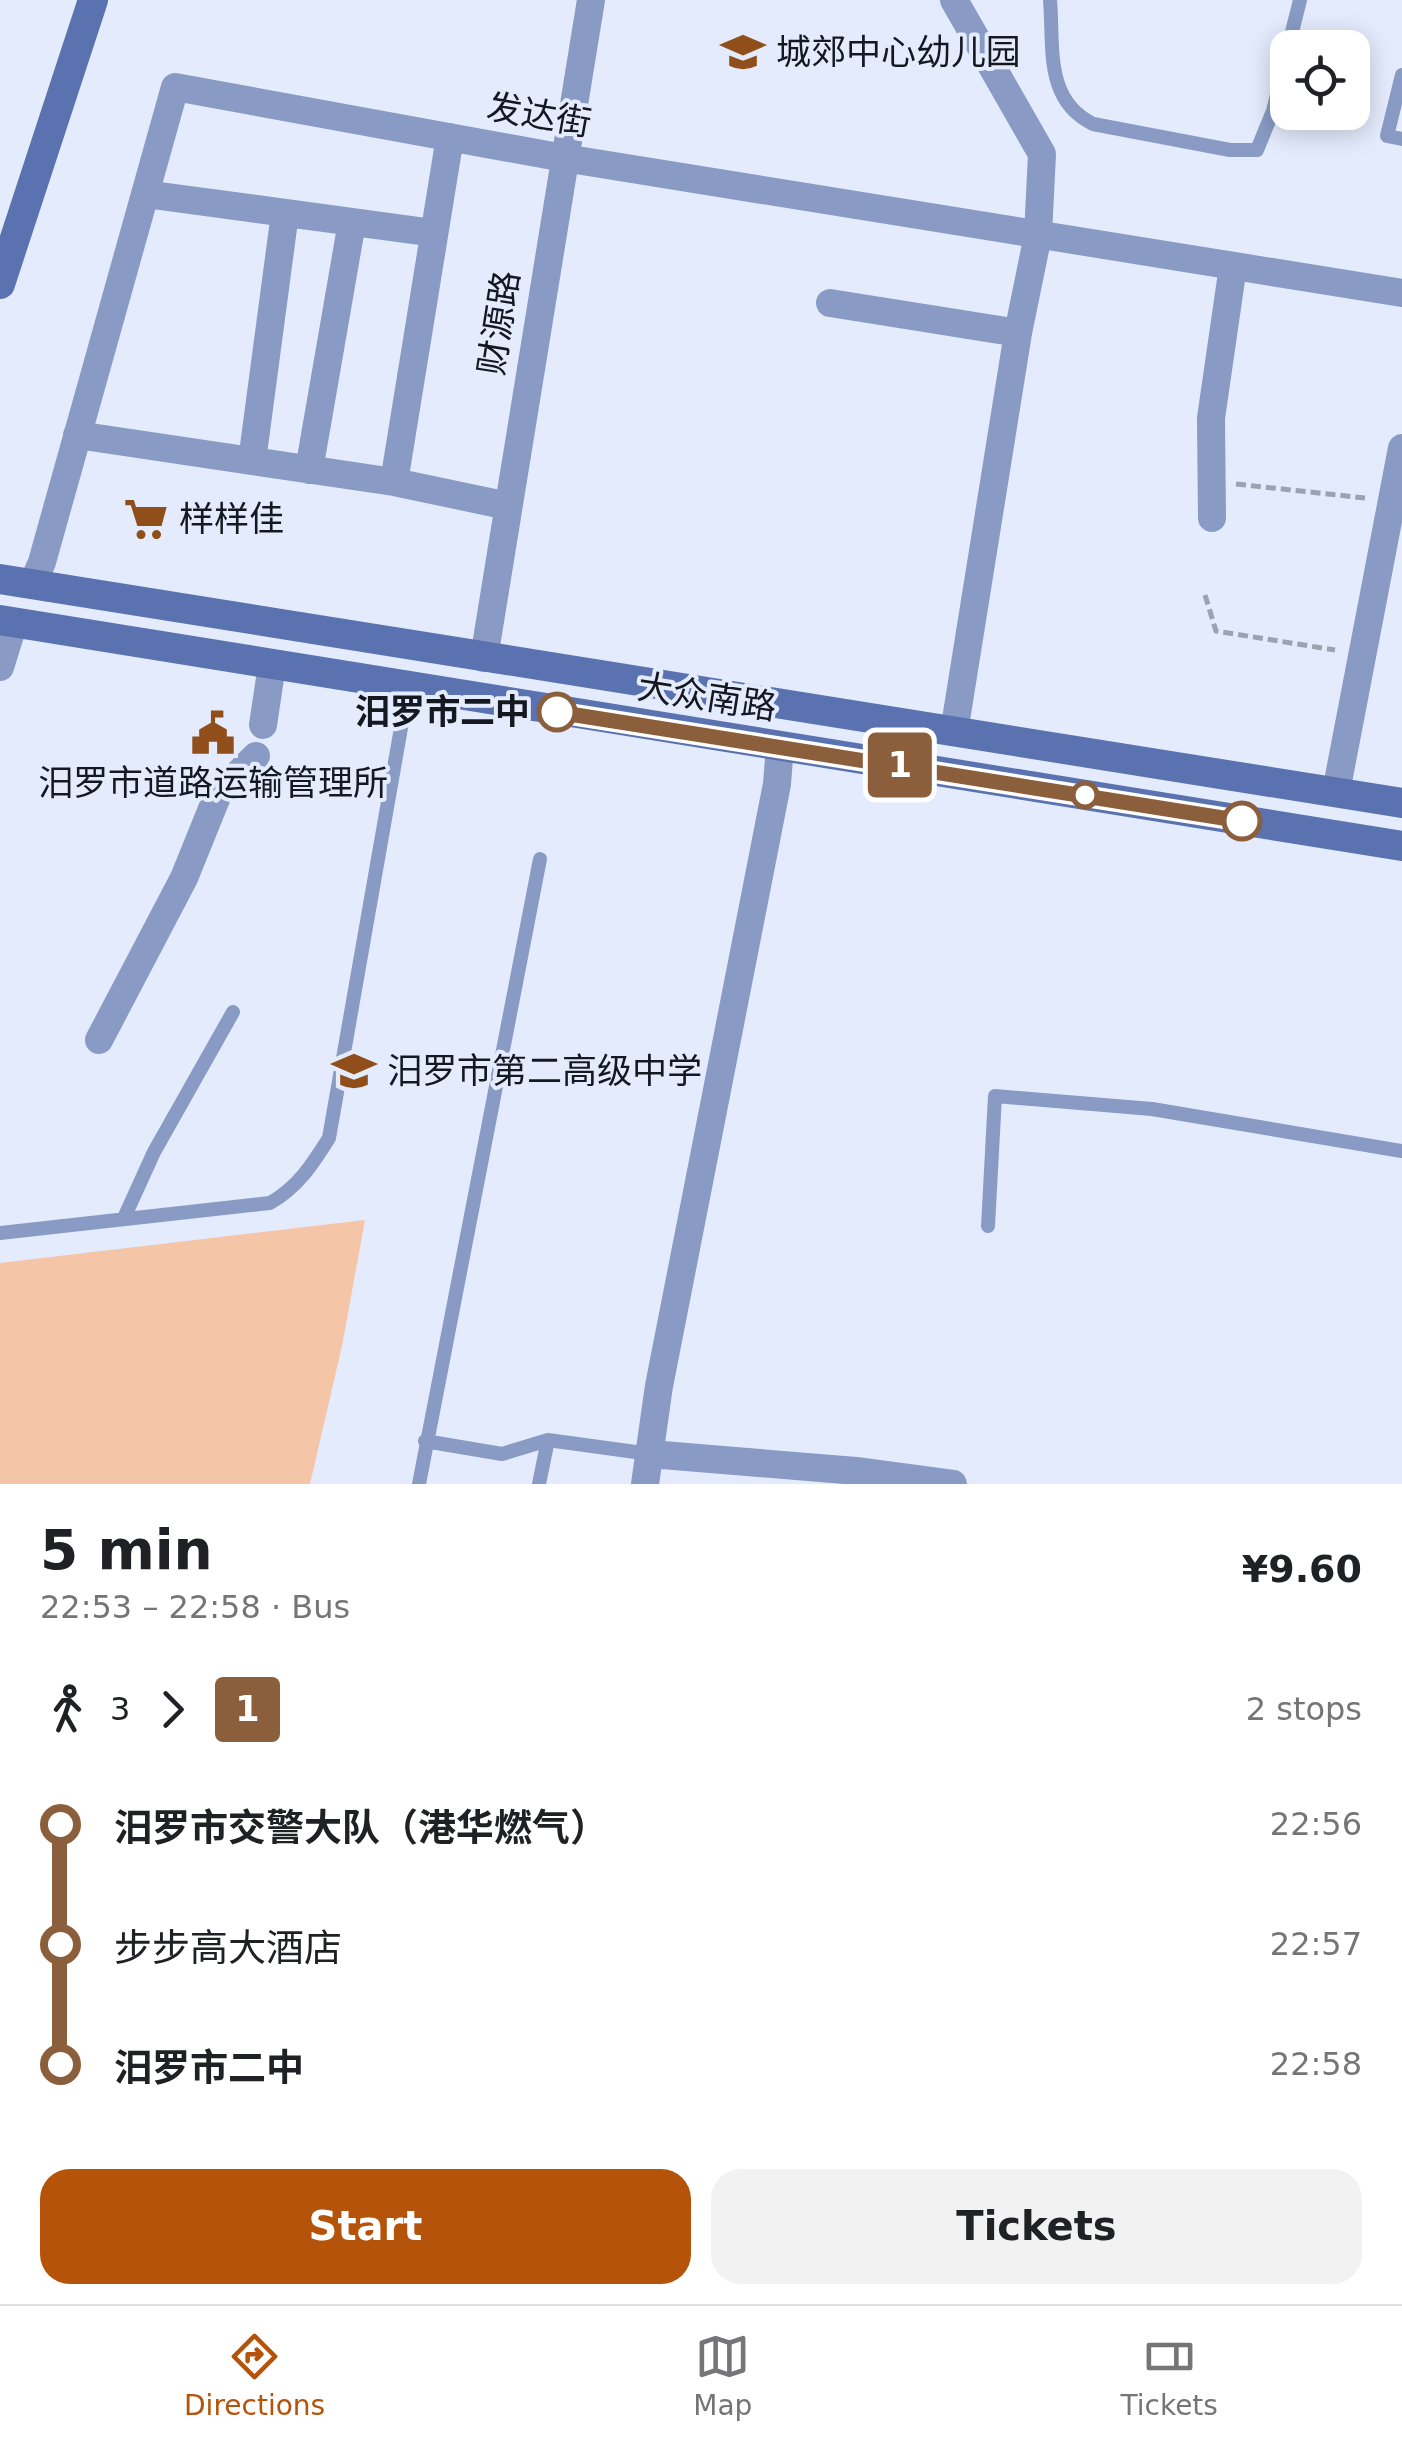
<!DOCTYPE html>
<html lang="en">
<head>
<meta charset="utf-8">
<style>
	body { margin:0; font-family:"DejaVu Sans","Noto Sans SC",sans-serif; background:#f2f2f2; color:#202124; height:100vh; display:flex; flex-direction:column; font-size:38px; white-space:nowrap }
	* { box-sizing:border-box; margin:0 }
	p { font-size:32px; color:#757577 }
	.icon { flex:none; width:55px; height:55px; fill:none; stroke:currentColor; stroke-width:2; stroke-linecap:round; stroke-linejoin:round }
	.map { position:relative; height:1484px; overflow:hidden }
	.drawer { display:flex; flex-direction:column; background:#fff; flex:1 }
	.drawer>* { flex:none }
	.badge { padding:0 20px; border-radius:8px; font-size:35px; line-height:65px }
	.fabs { position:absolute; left:1270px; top:30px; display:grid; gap:20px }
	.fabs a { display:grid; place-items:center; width:100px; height:100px; border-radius:20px; background:#fff; box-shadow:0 5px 25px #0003; font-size:50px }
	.map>.badge { position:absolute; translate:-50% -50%; box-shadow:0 0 0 5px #fff }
	.legs { display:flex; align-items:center; gap:15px; height:110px; padding:0 40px; font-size:32px }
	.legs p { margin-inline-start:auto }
	.overview { display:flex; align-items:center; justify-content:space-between; height:170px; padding:0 40px }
	h1 { font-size:55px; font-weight:700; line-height:75px }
	.cta { display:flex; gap:20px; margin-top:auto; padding:20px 40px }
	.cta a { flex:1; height:115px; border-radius:30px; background:#b45309; color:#fff; font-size:40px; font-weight:700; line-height:115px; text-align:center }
	.cta a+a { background:#f2f2f2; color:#202124 }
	ul { padding:0 40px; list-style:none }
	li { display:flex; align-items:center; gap:35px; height:120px; font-size:38px }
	li i { display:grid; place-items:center; width:15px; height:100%; margin:0 12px; background:currentColor }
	li i::after { content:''; width:25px; height:25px; margin:-12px; border:8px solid; border-radius:50%; background:#fff }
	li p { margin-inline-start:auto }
	li:first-child i { background:linear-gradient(#0000 50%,currentColor 0) }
	li:last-child i { background:linear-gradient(currentColor 50%,#0000 0) }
	.tabs { display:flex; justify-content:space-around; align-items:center; height:140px; border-top:2px solid #e0e0e0; background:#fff; font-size:28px; color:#757577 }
	.tabs a { display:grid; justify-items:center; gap:5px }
	.tabs .on { color:#b45309 }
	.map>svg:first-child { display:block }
	.pitch { fill:#f5c5a7 }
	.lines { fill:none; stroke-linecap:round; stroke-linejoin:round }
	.path { stroke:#9ca2b0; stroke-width:5; stroke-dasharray:10 5; stroke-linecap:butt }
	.lane { stroke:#899bc5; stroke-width:14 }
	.street { stroke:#899bc5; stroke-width:28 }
	.secondary { stroke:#5a72b0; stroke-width:30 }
	.line-1-casing { stroke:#fff; stroke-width:22 }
	.line-1 { stroke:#8b5e3c; stroke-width:15 }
	.stop-1-dot { fill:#fff; stroke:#8b5e3c; stroke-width:5 }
	.labels { text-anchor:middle; stroke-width:8; stroke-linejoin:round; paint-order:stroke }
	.poi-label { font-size:35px; fill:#141821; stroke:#e4ebfc; text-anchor:start }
	.street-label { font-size:35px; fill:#141821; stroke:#e4ebfc }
	.stop-label { font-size:35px; font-weight:bold; fill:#141821; stroke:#e4ebfc; text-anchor:end }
</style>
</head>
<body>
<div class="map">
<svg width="1402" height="1484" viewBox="0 0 1402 1484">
	<rect width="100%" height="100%" fill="#e4ebfc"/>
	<path class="pitch" d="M365 1220 342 1346 310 1484H0V1263Z"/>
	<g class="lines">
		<path class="path" d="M1236 484 1365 498
			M1205 595 1216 631 1335 650"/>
		<path class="lane" d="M1050 0C1054 47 1044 100 1093 124L1230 150H1257L1273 111 1288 50
			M1288 48 1300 0
			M1402 75 1387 136 1402 139
			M124 1218 154 1152 233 1012
			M988 1226 995 1096 1152 1109 1402 1151
			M0 1233 270 1203C298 1187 312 1165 329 1138L408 688
			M425 1441 502 1454 548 1440 650 1454
			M419 1484 540 859
			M539 1484 548 1440"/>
		<path class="street" d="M145 194 434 233
			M830 303 1018 333
			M77 435 394 482 508 506
			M252 461 285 213
			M309 470 352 222
			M394 482 450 137
			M1212 518 1211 418 1233 266
			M32 585 42 562 175 87 564 158 1402 293
			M484 658 591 0
			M0 667 14 622
			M263 725 272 665
			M954 732 1018 333 1038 235 1042 154 954 0
			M1336 792 1402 448
			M99 1040 184 878 218 794 256 756
			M650 1454 856 1471 953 1484
			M645 1484 659 1386 777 784 780 746"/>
		<path class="secondary" d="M0 284 93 0
			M0 579 1402 803
			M0 620 1402 846"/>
	</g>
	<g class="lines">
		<g class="line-1-casing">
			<path id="line-1" d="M557 712 1242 821"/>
		</g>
		<use href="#line-1" class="line-1"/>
	</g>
	<defs>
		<g id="school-bare" transform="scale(3.45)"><path d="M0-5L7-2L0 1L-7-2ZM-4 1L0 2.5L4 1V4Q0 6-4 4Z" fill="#8f4e1a" stroke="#e4ebfc" stroke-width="2.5" paint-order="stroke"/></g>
		<g id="supermarket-bare" transform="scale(3.45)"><path d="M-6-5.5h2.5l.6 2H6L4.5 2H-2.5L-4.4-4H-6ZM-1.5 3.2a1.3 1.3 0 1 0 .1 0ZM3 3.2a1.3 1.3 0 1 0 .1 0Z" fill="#8f4e1a" stroke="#e4ebfc" stroke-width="2.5" paint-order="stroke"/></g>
		<g id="civic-bare" transform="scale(3.45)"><path d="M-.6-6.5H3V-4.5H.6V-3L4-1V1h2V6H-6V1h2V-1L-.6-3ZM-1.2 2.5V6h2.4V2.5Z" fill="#8f4e1a" stroke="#e4ebfc" stroke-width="2.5" paint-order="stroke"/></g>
	</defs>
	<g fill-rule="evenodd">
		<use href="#school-bare" x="743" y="52"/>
		<use href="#supermarket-bare" x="146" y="519"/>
		<use href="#civic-bare" x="213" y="733"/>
		<use href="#school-bare" x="354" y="1071"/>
	</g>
	<g class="stop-1-dot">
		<circle cx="557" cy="712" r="18"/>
		<circle cx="1085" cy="795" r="12"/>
		<circle cx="1242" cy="821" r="18"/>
	</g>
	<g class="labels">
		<g class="poi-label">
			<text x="776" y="64">城郊中心幼儿园</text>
			<text x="179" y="531">样样佳</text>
			<text x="213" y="795" text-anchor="middle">汨罗市道路运输管理所</text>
			<text x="387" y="1083">汨罗市第二高级中学</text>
		</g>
		<g class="street-label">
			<text transform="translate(539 115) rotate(10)" y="12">发达街</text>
			<text transform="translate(499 323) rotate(-81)" y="12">财源路</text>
			<text transform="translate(707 697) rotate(9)" y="12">大众南路</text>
		</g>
		<g class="stop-label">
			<text x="530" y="724">汨罗市二中</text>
		</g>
	</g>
</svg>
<div class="fabs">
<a><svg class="icon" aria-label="locate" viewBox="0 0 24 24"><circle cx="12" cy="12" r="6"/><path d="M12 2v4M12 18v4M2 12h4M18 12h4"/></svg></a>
</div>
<b class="badge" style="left:900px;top:765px;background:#8b5e3c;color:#fff">1</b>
</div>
<section class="drawer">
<div class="overview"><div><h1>5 min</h1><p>22:53 – 22:58 · Bus</p></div><b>¥9.60</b></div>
<div class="legs"><svg class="icon" aria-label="walk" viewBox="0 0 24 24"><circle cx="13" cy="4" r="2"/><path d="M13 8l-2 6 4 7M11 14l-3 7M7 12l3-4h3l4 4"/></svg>3<svg class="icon" aria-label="forward" viewBox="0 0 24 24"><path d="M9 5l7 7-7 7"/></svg><b class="badge" style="background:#8b5e3c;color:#fff">1</b><p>2 stops</p></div>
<ul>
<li><i style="color:#8b5e3c"></i><b>汨罗市交警大队（港华燃气）</b><p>22:56</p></li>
<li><i style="color:#8b5e3c"></i><span>步步高大酒店</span><p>22:57</p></li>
<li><i style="color:#8b5e3c"></i><b>汨罗市二中</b><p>22:58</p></li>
</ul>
<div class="cta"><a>Start</a><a>Tickets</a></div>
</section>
<nav class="tabs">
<a class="on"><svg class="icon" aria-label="directions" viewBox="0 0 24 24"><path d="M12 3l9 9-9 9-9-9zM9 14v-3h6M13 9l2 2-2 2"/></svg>Directions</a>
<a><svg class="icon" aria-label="map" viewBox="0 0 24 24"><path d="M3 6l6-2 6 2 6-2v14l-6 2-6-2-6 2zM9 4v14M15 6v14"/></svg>Map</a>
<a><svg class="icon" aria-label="tickets" viewBox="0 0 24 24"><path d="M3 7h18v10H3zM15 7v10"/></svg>Tickets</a>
</nav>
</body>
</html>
